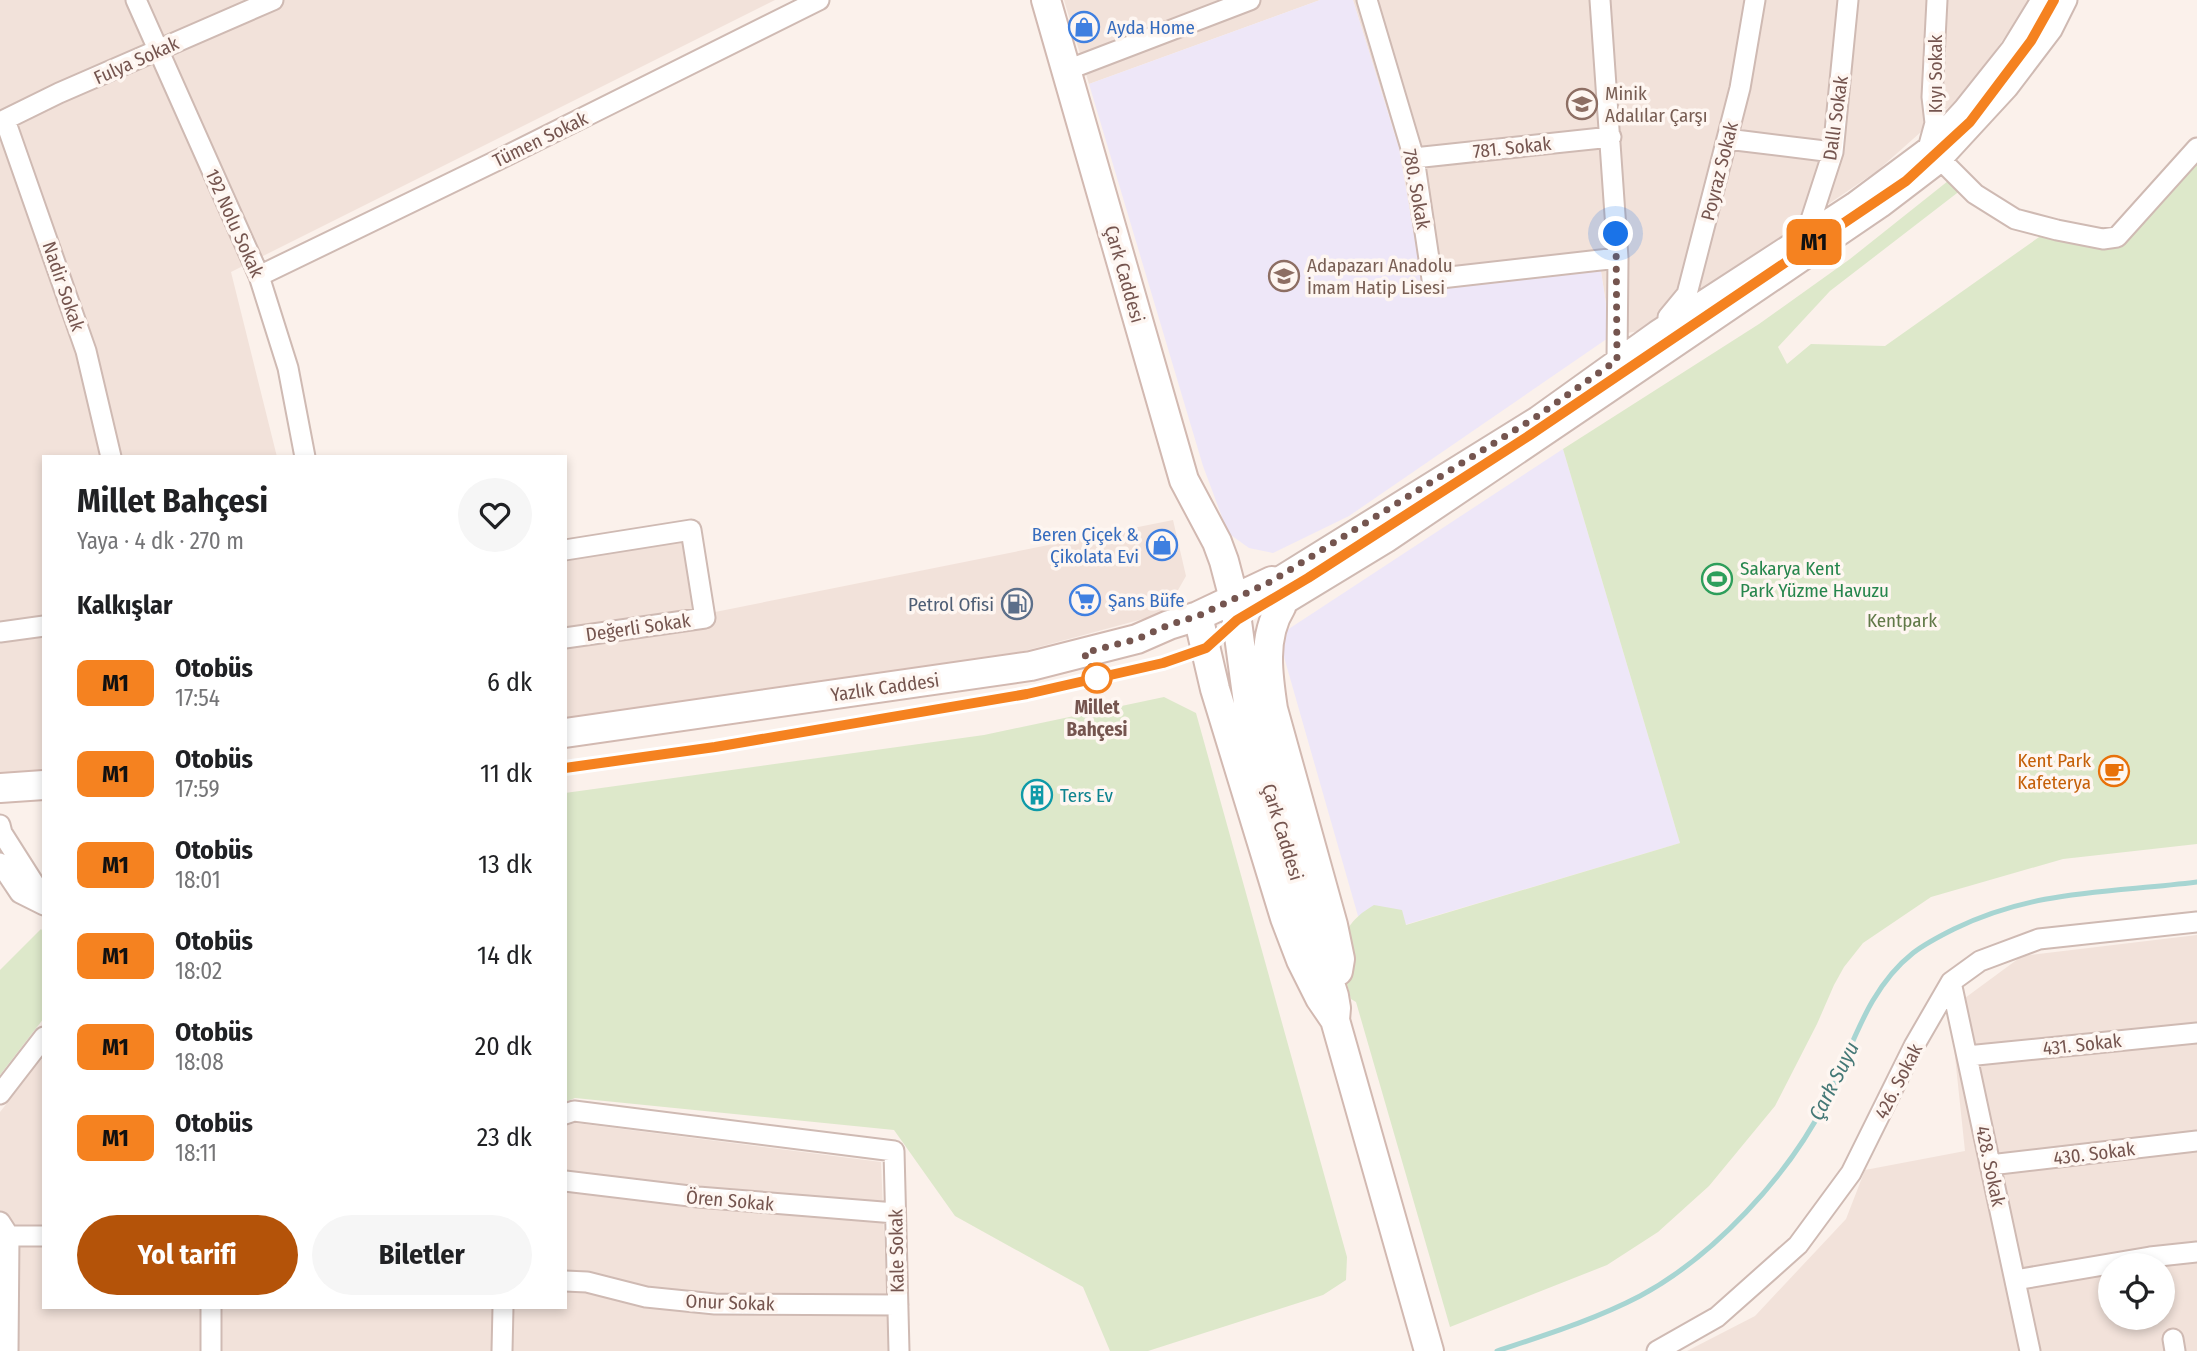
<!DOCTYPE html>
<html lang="tr">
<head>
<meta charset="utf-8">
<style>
	body { margin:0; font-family:"Fira Sans Condensed",sans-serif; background:#f6f6f6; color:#202124; height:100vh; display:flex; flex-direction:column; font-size:26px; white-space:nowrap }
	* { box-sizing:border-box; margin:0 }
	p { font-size:23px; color:#757577 }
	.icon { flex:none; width:38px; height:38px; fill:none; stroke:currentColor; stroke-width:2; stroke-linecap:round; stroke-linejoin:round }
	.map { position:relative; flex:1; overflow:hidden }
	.details { position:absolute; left:42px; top:455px; width:525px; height:854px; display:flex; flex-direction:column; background:#fff; border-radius:0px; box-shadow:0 4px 10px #0003 }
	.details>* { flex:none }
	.badge { padding:0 14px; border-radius:10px; font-size:24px; line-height:46px }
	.tools { position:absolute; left:2098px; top:1253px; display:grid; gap:14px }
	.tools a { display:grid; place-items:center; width:77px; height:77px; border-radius:50%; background:#fff; box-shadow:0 4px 10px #0003; font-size:35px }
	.you { position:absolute; width:35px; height:35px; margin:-18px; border:5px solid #fff; border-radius:50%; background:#1a73e8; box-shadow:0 0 0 10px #1a73e833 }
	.map>.badge { position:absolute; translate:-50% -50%; box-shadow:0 0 0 4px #fff }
	h2 { padding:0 35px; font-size:26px; line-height:63px }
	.round { display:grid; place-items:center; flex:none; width:74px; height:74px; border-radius:37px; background:#f6f6f6 }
	.headline { display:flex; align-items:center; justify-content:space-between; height:119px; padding:0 35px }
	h1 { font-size:33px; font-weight:700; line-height:52px }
	.button { display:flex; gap:14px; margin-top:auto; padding:14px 35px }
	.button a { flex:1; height:80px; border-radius:42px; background:#b45309; color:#fff; font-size:28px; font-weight:700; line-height:80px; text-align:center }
	.button a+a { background:#f6f6f6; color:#202124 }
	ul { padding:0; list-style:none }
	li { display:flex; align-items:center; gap:21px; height:91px; padding:0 35px }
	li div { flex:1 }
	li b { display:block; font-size:26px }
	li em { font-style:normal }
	li .badge { min-width:77px; font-weight:700; text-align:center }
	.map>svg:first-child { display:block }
	.residential { fill:#f2e2da; fill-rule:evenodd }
	.education { fill:#eee7f8 }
	.green { fill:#dde8ca }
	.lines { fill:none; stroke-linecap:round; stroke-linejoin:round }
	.stream { stroke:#a7d5d2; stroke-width:5 }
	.street-casing { stroke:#cfbab3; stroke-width:23 }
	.secondary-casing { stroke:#d2b9b1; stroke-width:32 }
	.street { stroke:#fff; stroke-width:19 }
	.secondary { stroke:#fff; stroke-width:28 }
	.line-casing { stroke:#fff; stroke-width:16 }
	.line { stroke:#f58220; stroke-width:10 }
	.walk { stroke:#75554f; stroke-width:7; stroke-dasharray:0 12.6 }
	.stop-dot { fill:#fff; stroke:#f58220; stroke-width:3.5 }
	.labels { text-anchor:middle; stroke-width:7; stroke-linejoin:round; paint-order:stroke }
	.shop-label { font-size:19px; fill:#366cbe; stroke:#fef6f1; text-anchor:start }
	.street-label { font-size:19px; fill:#75554f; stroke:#fef6f1 }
	.education-label { font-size:19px; fill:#785e54; stroke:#fef6f1; text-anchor:start }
	.leisure-label { font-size:19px; fill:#27864d; stroke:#fef6f1; text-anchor:start }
	.service-label { font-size:19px; fill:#4e5e75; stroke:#fef6f1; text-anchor:end }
	.park-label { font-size:19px; fill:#617948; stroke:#fef6f1 }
	.stop-label { font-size:19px; font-weight:bold; fill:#75554f; stroke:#fef6f1 }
	.food-label { font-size:19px; fill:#c56008; stroke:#fef6f1; text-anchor:end }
	.culture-label { font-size:19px; fill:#0d838f; stroke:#fef6f1; text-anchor:start }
	.water-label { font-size:21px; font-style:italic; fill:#447876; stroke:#fef6f1 }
</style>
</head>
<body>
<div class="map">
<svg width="2197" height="1351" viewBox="0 0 2197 1351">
	<rect width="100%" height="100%" fill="#fbf1eb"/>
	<path class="residential" d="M0 0H775L231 272 277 457H44V771L0 774Z
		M1064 0H1320L1089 84Z
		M1353 0H2031L1966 92 1877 171 1644 330 1611 336 1600 265 1423 287 1399 148Z
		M1173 520 1186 576 1165 613 991 660 565 718V540L700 521 715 612Z
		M2197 935V1351H1687L1755 1316 1846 1219 1865 1170 1965 1151 1950 1009 2022 956ZM2110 1265H2163V1318H2110Z
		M44 1056V1307H565V1126L575 1123 881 1162 889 1351H0V1112Z"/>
	<path class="education" d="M1320 0H1353L1399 148 1423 287 1600 265 1611 336 1349 516 1273 553 1249 548 1228 533 1203 466 1089 84Z
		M1563 449 1680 843 1364 937 1278 636Z"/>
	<path class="green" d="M2197 148V844L2063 859 1931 897 1863 943 1844 967 1834 985 1817 1024 1775 1106 1709 1186 1658 1232 1607 1265 1450 1327 1356 1002 1351 999C1340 958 1331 930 1374 905L1402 910 1406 925 1680 843 1563 449 1759 324 1850 259 1948 181 1961 190 1830 291 1778 347 1787 364 1811 344 1885 346 2042 235 2103 239Z
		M1164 697 1196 713 1347 1257 1346 1280 1323 1295 1148 1351H1110L1083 1287 955 1216 894 1130 575 1098 565 1102V793L984 735Z
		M41 929 44 933V1018L0 1075V970Z"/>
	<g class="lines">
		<path class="stream" d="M1497 1351C1545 1335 1594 1320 1640 1296 1713 1257 1788 1176 1825 1103 1852 1051 1865 991 1913 953 1926 943 1940 936 1954 929 2036 889 2110 893 2197 882"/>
		<g class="street-casing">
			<path id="street" d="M136 0 259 276 288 368 305 457
				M1367 0 1414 158 1432 279 1618 258
				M1600 0 1618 258 1617 360
				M1067 70 1250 0
				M5 120 86 351 111 457
				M0 122 59 93 273 0
				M1727 139 1833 152
				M1929 145 1935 123 1932 97 1937 0
				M1414 158 1611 137
				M1941 160 1975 194 2015 219 2057 230 2103 239 2117 237 2197 148
				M1807 232 1833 152 1848 0
				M259 276 496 161 819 0
				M1668 317 1687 294 1740 88 1755 0
				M565 550 691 530 705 618 565 638
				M1272 581 1536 417 1656 331 1853 203 1928 147 1964 108 2011 49 2041 0
				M1281 607 1388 542 1607 394 1882 207 1937 165 2008 88 2052 30 2067 0
				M0 632 44 626
				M0 825 2 833 35 885 44 904
				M0 863 20 893 44 905
				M1951 982 2030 1351
				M1967 1056 2197 1033
				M0 1094 44 1037
				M565 1114 574 1111 894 1151 899 1351
				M1990 1165 2197 1141
				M565 1181 698 1197 895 1213
				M0 1222 9 1236 8 1351
				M9 1236H44
				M2015 1280 2150 1257 2197 1252
				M565 1281 587 1282 646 1297 715 1304 898 1305
				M2173 1339 2175 1351
				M211 1351V1307
				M502 1351 503 1307
				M1657 1351 1717 1317 1798 1245 1851 1173 1914 1046 1951 982 1980 961 2039 939 2197 922"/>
		</g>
		<g class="secondary-casing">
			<path id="secondary" d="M1046 0 1184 480 1217 542 1224 561 1234 599 1249 710 1257 751 1334 996 1336 1008 1335 1020
				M1281 607C1262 637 1268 676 1273 709L1333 925 1340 959 1338 971
				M1198 616 1215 689 1285 918 1301 960 1320 998 1335 1020 1429 1351
				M565 733 1031 666 1137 639 1169 625 1198 616 1272 581
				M0 788 44 785"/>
		</g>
		<use href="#street" class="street"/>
		<use href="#secondary" class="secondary"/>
	</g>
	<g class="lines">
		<g class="line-casing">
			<path id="line" d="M565 768 715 747 1027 694 1163 663 1206 648 1237 620 1308 578 1530 435 1906 181 1970 122 2031 41 2054 0"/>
		</g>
		<use href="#line" class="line"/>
		<path class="walk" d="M1097 678 1084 653 1137 639 1169 625 1198 616 1272 581 1536 417 1617 360 1616 234"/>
	</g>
	<defs>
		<g id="shop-ring" transform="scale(1.575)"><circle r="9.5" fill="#fef6f1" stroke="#3f7fe0" stroke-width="1.5"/><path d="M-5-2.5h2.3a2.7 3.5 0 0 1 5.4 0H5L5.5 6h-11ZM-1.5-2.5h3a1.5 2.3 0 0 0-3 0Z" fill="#3f7fe0"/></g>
		<g id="school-ring" transform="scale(1.575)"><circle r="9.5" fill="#fef6f1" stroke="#8d6e63" stroke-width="1.5"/><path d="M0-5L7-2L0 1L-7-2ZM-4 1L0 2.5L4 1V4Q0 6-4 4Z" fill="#8d6e63"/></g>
		<g id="stadium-ring" transform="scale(1.575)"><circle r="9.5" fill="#fef6f1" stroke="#2e9e5b" stroke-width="1.5"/><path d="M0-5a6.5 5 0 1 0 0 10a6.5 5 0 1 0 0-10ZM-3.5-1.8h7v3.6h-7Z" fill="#2e9e5b"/></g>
		<g id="supermarket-ring" transform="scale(1.575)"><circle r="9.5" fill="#fef6f1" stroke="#3f7fe0" stroke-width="1.5"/><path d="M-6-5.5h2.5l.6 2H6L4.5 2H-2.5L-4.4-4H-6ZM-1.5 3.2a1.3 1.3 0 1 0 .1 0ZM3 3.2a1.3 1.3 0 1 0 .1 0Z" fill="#3f7fe0"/></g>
		<g id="fuel-ring" transform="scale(1.575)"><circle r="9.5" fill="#fef6f1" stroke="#5c6f8a" stroke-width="1.5"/><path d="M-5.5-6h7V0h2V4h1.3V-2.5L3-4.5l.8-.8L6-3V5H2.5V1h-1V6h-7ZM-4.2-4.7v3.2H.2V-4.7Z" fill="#5c6f8a"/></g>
		<g id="cafe-ring" transform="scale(1.575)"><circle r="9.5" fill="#fef6f1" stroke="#e8710a" stroke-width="1.5"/><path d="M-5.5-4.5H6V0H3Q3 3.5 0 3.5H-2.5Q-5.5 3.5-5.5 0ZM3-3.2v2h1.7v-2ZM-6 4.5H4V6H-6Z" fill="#e8710a"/></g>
		<g id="building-ring" transform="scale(1.575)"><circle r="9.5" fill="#fef6f1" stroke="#0f9aa8" stroke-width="1.5"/><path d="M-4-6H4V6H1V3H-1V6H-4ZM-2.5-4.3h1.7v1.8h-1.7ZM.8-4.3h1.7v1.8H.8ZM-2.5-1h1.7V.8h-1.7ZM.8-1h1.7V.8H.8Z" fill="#0f9aa8"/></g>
	</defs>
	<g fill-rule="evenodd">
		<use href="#shop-ring" x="1084" y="27"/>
		<use href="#school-ring" x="1582" y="104"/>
		<use href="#school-ring" x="1284" y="276"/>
		<use href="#shop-ring" x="1162" y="545"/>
		<use href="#stadium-ring" x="1717" y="579"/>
		<use href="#supermarket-ring" x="1085" y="600"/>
		<use href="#fuel-ring" x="1017" y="604"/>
		<use href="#cafe-ring" x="2114" y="771"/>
		<use href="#building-ring" x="1037" y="795"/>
	</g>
	<circle class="stop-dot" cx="1097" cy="678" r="14"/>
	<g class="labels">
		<g class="shop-label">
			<text x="1107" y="34">Ayda Home</text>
			<text x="1139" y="541" text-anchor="end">Beren Çiçek &amp;<tspan x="1139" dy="22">Çikolata Evi</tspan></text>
			<text x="1108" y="607">Şans Büfe</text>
		</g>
		<g class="street-label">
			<text transform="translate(136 60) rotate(-24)" y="7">Fulya Sokak</text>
			<text transform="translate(1935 74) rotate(-90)" y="7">Kıyı Sokak</text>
			<text transform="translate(1835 118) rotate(-82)" y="7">Dallı Sokak</text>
			<text transform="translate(540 139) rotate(-26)" y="7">Tümen Sokak</text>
			<text transform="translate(1512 147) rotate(-6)" y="7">781. Sokak</text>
			<text transform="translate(1719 171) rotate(-76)" y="7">Poyraz Sokak</text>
			<text transform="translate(1417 189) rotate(80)" y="7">780. Sokak</text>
			<text transform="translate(235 223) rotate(66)" y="7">192 Nolu Sokak</text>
			<text transform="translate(1125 274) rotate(74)" y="7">Çark Caddesi</text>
			<text transform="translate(64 286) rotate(71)" y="7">Nadir Sokak</text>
			<text transform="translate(638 627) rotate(-8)" y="7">Değerli Sokak</text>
			<text transform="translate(885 687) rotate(-8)" y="7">Yazlık Caddesi</text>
			<text transform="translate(1283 832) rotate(73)" y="7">Çark Caddesi</text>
			<text transform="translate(2082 1044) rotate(-6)" y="7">431. Sokak</text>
			<text transform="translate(1898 1081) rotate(-63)" y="7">426. Sokak</text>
			<text transform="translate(2094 1153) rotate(-7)" y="7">430. Sokak</text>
			<text transform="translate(1991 1166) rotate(78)" y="7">428. Sokak</text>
			<text transform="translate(730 1200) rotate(5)" y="7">Ören Sokak</text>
			<text transform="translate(896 1251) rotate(-91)" y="7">Kale Sokak</text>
			<text transform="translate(730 1302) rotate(2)" y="7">Onur Sokak</text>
		</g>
		<g class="education-label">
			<text x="1605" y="100">Minik<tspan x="1605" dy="22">Adalılar Çarşı</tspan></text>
			<text x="1307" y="272">Adapazarı Anadolu<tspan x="1307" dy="22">İmam Hatip Lisesi</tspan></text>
		</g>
		<g class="leisure-label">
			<text x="1740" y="575">Sakarya Kent<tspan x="1740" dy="22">Park Yüzme Havuzu</tspan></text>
		</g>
		<g class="service-label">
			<text x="994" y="611">Petrol Ofisi</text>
		</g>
		<g class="park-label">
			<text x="1902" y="627">Kentpark</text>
		</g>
		<g class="stop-label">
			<text x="1097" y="714">Millet<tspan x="1097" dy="22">Bahçesi</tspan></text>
		</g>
		<g class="food-label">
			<text x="2091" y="767">Kent Park<tspan x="2091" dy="22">Kafeterya</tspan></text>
		</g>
		<g class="culture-label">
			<text x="1060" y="802">Ters Ev</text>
		</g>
		<g class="water-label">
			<text transform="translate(1834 1081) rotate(-63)" y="7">Çark Suyu</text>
		</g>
	</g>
</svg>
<div class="tools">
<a><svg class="icon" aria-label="locate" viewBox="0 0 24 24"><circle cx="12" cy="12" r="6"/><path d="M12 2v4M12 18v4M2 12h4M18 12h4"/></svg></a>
</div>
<div class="you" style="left:1616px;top:234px"></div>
<b class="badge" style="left:1814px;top:242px;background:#f58220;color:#111">M1</b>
<section class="details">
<div class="headline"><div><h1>Millet Bahçesi</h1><p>Yaya · 4 dk · 270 m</p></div><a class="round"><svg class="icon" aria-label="heart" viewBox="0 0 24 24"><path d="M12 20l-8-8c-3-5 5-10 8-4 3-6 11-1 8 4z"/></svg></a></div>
<h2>Kalkışlar</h2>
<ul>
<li><span class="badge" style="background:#f58220;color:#111">M1</span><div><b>Otobüs</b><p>17:54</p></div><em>6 dk</em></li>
<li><span class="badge" style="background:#f58220;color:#111">M1</span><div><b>Otobüs</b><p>17:59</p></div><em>11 dk</em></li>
<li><span class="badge" style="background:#f58220;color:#111">M1</span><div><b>Otobüs</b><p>18:01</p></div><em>13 dk</em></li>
<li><span class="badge" style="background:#f58220;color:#111">M1</span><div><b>Otobüs</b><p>18:02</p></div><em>14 dk</em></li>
<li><span class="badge" style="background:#f58220;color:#111">M1</span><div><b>Otobüs</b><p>18:08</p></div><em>20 dk</em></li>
<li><span class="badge" style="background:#f58220;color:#111">M1</span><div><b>Otobüs</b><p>18:11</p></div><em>23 dk</em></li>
</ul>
<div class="button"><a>Yol tarifi</a><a>Biletler</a></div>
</section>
</div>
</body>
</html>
